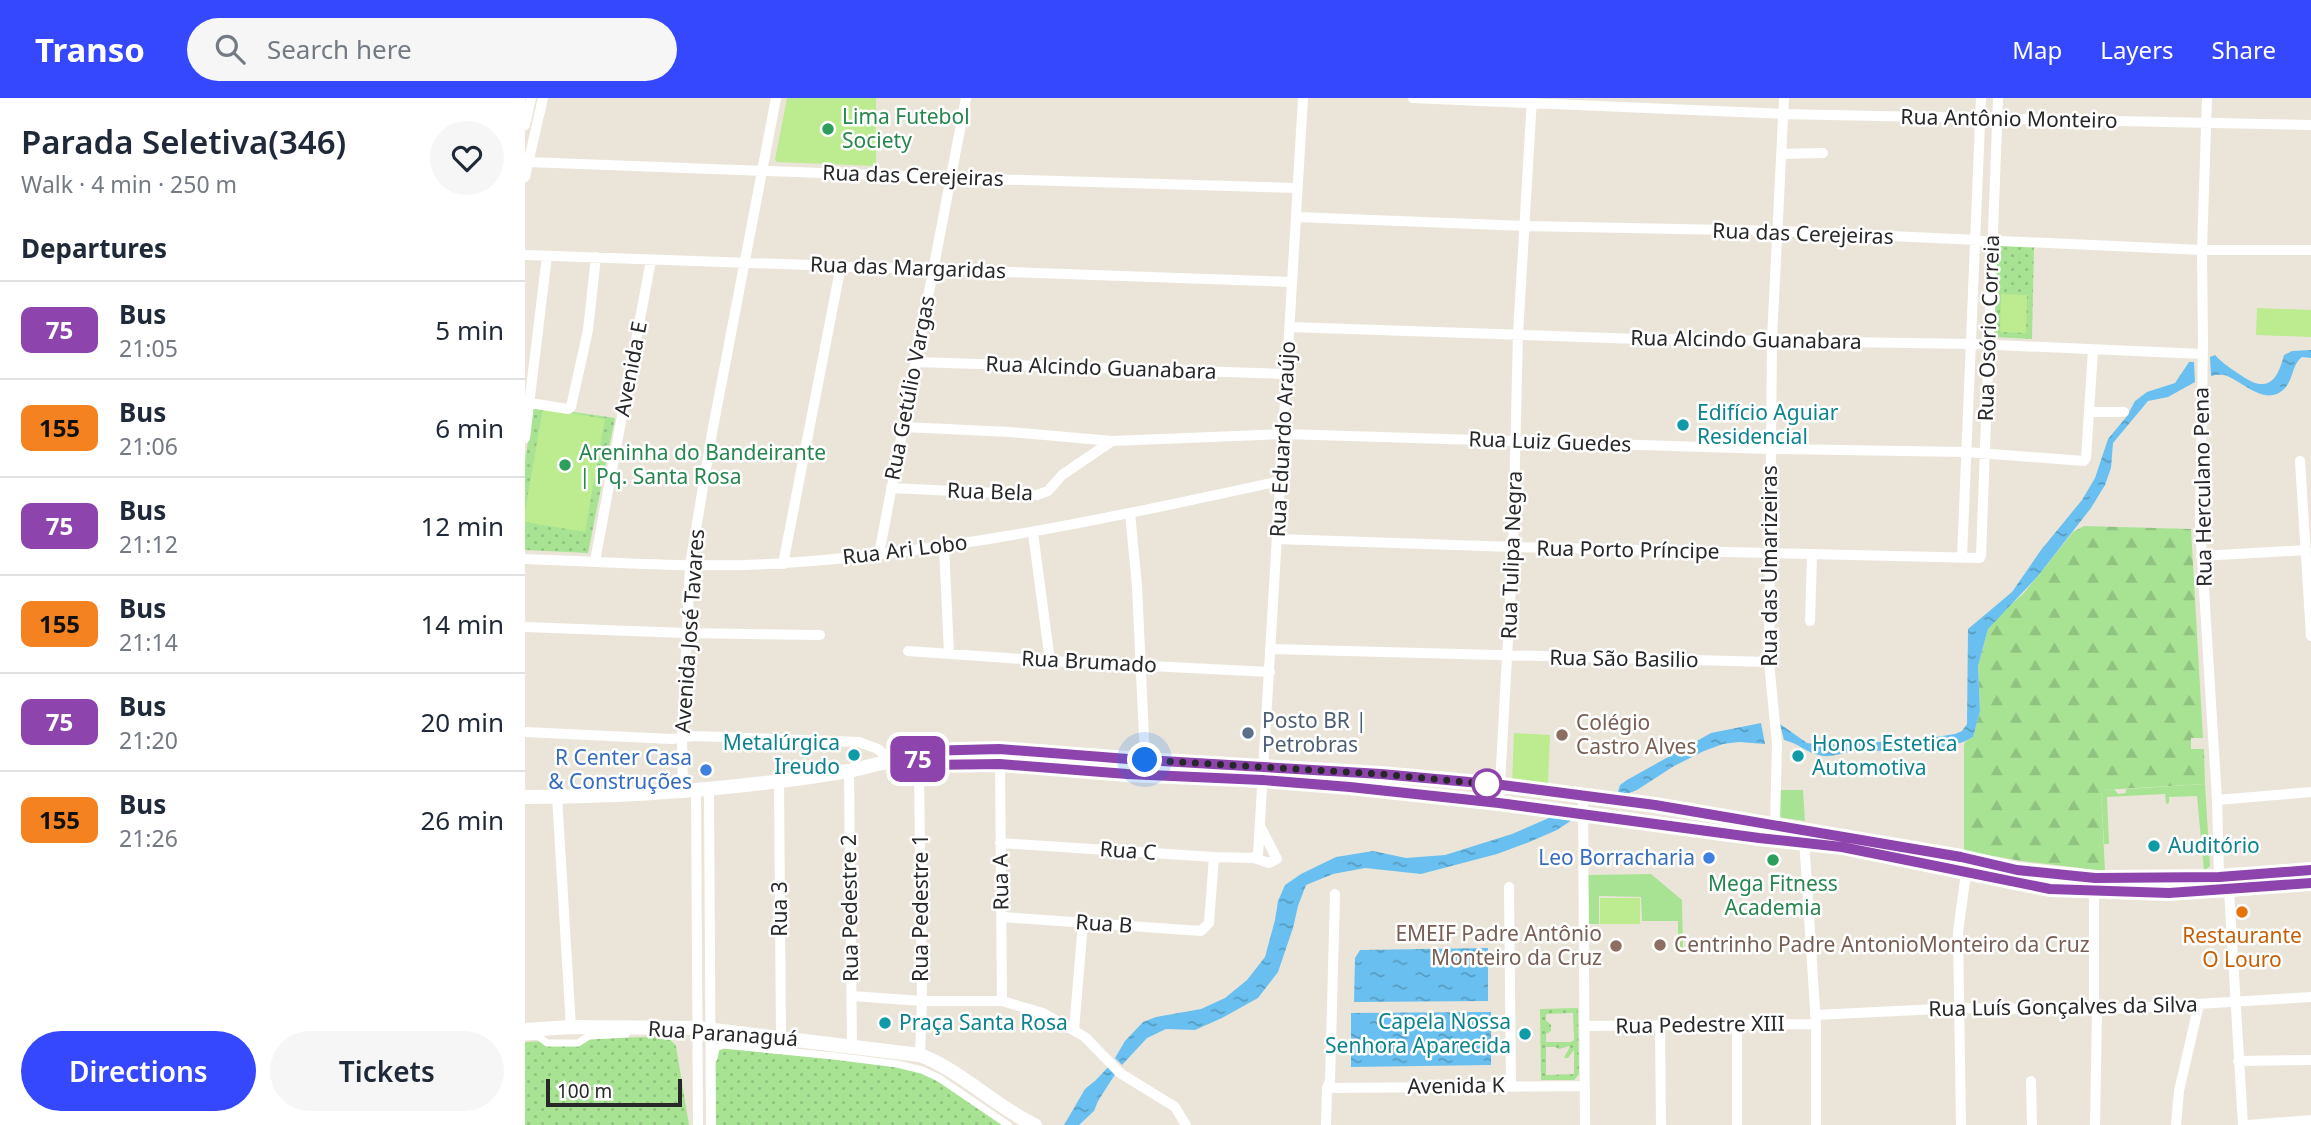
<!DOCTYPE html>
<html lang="en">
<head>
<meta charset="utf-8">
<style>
	body { margin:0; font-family:"Noto Sans",sans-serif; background:#f6f6f7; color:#1f2937; height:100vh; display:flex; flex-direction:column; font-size:26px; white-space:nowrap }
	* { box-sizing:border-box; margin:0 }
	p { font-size:23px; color:#747a83 }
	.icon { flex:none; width:38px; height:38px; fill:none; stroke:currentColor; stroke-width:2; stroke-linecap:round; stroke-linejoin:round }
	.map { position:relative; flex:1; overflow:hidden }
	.panel { display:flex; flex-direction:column; background:#fff; width:525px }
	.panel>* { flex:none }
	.badge { padding:0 14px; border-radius:10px; font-size:24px; line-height:46px }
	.scale { position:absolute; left:21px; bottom:18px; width:136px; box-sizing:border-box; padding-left:7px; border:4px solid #282828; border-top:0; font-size:19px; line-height:24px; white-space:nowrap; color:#282828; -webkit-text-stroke:5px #fff; paint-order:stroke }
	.you { position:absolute; width:35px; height:35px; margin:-18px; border:5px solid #fff; border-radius:50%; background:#1a73e8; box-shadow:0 0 0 10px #1a73e833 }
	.map>.badge { position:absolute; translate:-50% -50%; box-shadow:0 0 0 4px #fff }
	h2 { padding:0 21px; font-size:26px; line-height:63px }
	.round { display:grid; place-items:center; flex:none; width:74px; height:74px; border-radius:37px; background:#f6f6f7 }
	.overview { display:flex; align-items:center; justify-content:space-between; height:119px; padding:0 21px }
	h1 { font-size:33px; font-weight:600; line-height:52px }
	.action { display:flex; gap:14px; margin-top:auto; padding:14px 21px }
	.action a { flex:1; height:80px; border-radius:42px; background:#3548fd; color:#fff; font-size:28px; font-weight:600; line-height:80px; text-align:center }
	.action a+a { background:#f6f6f7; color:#1f2937 }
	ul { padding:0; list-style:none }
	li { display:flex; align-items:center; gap:21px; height:98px; padding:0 21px; border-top:2px solid #e0e1e3 }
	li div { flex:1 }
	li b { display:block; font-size:26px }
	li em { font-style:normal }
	li .badge { min-width:77px; font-weight:700; text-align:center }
	header { display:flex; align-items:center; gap:42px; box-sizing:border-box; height:98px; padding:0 35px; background:#3548fd; color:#fff }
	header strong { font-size:33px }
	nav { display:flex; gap:38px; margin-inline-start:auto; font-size:24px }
	.search { width:490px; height:63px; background:#f6f6f7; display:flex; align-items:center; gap:18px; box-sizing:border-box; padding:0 24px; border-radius:38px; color:#747a83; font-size:26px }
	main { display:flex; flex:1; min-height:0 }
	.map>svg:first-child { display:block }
	.grass { fill:#a8e394 }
	.forest { fill:url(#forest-firs) }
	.park { fill:url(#park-dots); fill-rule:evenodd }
	.pitch { fill:#bceb90 }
	.water { fill:url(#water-ripples) }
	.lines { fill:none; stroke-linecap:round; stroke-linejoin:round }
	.pedestrian { stroke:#fff; stroke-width:7 }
	.minor { stroke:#fff; stroke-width:10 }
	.secondary { stroke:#fff; stroke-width:14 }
	.line-casing { stroke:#fff; stroke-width:16 }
	.line { stroke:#8e44ad; stroke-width:10 }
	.walk { stroke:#282828; stroke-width:7; stroke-dasharray:0 12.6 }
	.leisure-dot { fill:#2e9e5b; stroke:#fff; stroke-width:2.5 }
	.culture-dot { fill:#0f9aa8; stroke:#fff; stroke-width:2.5 }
	.service-dot { fill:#5c6f8a; stroke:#fff; stroke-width:2.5 }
	.education-dot { fill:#8d6e63; stroke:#fff; stroke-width:2.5 }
	.shop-dot { fill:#3f7fe0; stroke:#fff; stroke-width:2.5 }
	.stop-dot { fill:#fff; stroke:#8e44ad; stroke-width:3.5 }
	.food-dot { fill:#e8710a; stroke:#fff; stroke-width:2.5 }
	.labels { text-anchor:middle; stroke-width:5; stroke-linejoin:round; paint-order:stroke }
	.leisure-label { font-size:21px; fill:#27864d; stroke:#fff; text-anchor:start }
	.street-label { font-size:21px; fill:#282828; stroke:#fff }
	.culture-label { font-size:21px; fill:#0d838f; stroke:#fff; text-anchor:start }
	.service-label { font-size:21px; fill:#4e5e75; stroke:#fff; text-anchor:start }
	.education-label { font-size:21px; fill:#785e54; stroke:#fff; text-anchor:start }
	.shop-label { font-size:21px; fill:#366cbe; stroke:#fff; text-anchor:end }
	.food-label { font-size:21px; fill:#c56008; stroke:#fff }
</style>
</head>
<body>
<header>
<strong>Transo</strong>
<div class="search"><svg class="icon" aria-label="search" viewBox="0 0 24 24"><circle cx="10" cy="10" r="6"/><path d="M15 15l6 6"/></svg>Search here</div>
<nav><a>Map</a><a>Layers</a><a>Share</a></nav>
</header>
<main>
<section class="panel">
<div class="overview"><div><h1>Parada Seletiva(346)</h1><p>Walk · 4 min · 250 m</p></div><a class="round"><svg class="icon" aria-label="heart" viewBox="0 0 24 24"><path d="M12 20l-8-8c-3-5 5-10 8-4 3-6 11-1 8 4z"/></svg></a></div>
<h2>Departures</h2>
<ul>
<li><span class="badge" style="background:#8e44ad;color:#fff">75</span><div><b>Bus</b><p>21:05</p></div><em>5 min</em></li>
<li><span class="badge" style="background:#f58220;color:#111">155</span><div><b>Bus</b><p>21:06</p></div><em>6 min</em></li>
<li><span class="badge" style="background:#8e44ad;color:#fff">75</span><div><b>Bus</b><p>21:12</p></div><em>12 min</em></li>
<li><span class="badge" style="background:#f58220;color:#111">155</span><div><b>Bus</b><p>21:14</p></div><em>14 min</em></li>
<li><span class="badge" style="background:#8e44ad;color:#fff">75</span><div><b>Bus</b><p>21:20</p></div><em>20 min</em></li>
<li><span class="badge" style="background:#f58220;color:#111">155</span><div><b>Bus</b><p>21:26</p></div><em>26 min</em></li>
</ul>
<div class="action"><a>Directions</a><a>Tickets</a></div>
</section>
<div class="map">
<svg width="1786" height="1027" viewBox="0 0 1786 1027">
	<defs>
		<pattern id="forest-firs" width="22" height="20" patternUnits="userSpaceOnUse" patternTransform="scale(1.75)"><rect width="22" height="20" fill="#a8e394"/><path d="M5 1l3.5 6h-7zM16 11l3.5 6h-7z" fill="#91c380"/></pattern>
		<pattern id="park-dots" width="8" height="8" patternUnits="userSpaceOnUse" patternTransform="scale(1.75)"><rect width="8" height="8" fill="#a8e394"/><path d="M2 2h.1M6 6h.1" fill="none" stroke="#91c380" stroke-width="1.8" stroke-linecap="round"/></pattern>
		<pattern id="water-ripples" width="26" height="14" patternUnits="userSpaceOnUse" patternTransform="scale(1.75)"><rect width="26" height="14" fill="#69c0f0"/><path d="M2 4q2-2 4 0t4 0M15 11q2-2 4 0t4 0" fill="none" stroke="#569cc2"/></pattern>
	</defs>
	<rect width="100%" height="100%" fill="#ebe5d9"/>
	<path class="grass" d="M1680 686 1685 768 1679 773 1672 698 1644 699V705L1641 706 1640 696 1582 699 1584 746H1579L1576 692 1589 691 1593 696 1601 695V691Z
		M1255 692H1278L1280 723 1253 719Z
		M1126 776 1157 802 1158 856H1153V823H1117L1116 799 1074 798V826H1064L1063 777Z"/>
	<path class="forest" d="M1559 428 1666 431 1678 640H1666V651H1679L1680 686 1576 692 1580 773 1497 763 1439 753V648L1440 644 1448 639 1455 613 1453 568 1463 531 1474 517 1499 495 1548 434Z"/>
	<path class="park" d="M1471 145 1509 148 1507 241 1468 239Z
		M8 308 90 320 63 455 0 452V364Z
		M1053 910 1054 976 1049 982H1016L1015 911ZM1048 915 1049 942 1046 944H1021V936L1026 933V927L1021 922V916ZM1045 948 1039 960H1043L1049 952V976L1021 977V949H1030L1034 951Z
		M142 938 151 948 164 1027H0V944Z
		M195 947 397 972 483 1027H190L189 953Z"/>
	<path class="pitch" d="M262 0H351V68L252 64 250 62Z
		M1476 196 1502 197 1501 235 1475 234Z
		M1732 210 1786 212V239L1731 237Z
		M18 310 80 321 60 434 0 424V413Z
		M989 635 1025 637 1023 687 987 685Z
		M1075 800H1115V826H1075Z"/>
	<path class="water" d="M1786 252V260L1777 259C1766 267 1769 283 1758 292 1740 308 1718 284 1702 278 1697 276 1691 277 1686 278L1685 259 1690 257C1698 266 1707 271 1717 278 1742 295 1752 284 1759 257L1767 253Z
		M1664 264H1669L1670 284 1643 299 1623 303 1588 345 1586 370 1580 387 1566 410 1512 479 1463 531 1453 568 1455 613 1448 639C1422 656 1358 651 1325 654 1316 655 1307 659 1298 658 1281 655 1273 645 1259 642L1255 626 1282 645 1293 647 1392 642 1430 636 1437 633 1442 626 1443 531 1487 494 1516 452 1557 402 1570 380 1583 341 1602 318 1610 303 1622 294 1650 285Z
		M1236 625 1240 646 1214 644 1198 646 1179 653 1149 668 1112 692 1101 696 1093 694 1095 687 1102 682 1186 635Z
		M1026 719 1047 722 1032 732 1002 745 972 756 896 776 840 770 808 776 781 787 773 808 768 830 753 874 733 900 697 920 670 932 641 931 622 940 597 967 590 960 600 943 618 924 631 919 676 911 700 900 722 882 740 859 750 822 753 803 760 787 776 776 811 759 848 753 881 760 920 757 987 736Z
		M963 850V903L829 904 830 860 835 852Z
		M966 914V967L826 969V915Z
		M584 968 591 975 573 1003 569 1013 554 1027H539L560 991 571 982Z"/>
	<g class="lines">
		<path class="pedestrian" d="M0 939 13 938 22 945H53L64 938 101 936
			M189 960 191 950 198 947 309 958 372 966 397 972 414 980 483 1027"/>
		<path class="minor" d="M888 0 1258 16 1786 27
			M1682 0 1677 152 1678 245 1675 427 1692 702 1694 779
			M0 27 6 0
			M1257 56 1298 55
			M3 64 427 80 772 90
			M0 79 18 0
			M771 119 1001 128 1254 133 1677 152H1786
			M0 157 766 184
			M765 229 1114 241 1447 246 1678 256
			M391 264 762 276
			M5 305 43 311 46 309 63 232 71 159
			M1565 314H1599
			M379 329 485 334 587 343 759 336 1246 351 1441 354 1559 363 1561 360 1568 252
			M0 340 22 158
			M1775 363 1786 538
			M366 390 512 397 523 393 537 377 587 343
			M605 415 612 488 620 662
			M508 435 525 563
			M752 441 988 449 1455 460 1456 458 1473 0
			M419 448 424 556
			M354 456 441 0
			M1676 458 1781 452
			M1437 460 1456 0
			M0 461C86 464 173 471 259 465 427 454 591 419 755 383
			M70 463 126 162
			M258 466 316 167
			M1285 523 1287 457
			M0 529 160 535 295 537
			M745 551 1244 564
			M383 553 525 563 745 574
			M0 634 147 641 168 638 334 644 353 651 367 664
			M392 662 394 674 397 903 395 957
			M475 666 477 903
			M324 673 327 948
			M254 682 256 940
			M184 693 186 1027
			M171 694 173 1027
			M158 695 157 640 165 467 187 335 251 0
			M1058 697 1060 1027
			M32 699 46 929
			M1692 702 1786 694
			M974 705 988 449 993 236 1007 0
			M1250 726 1252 646 1244 564 1246 351 1247 241 1259 0
			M1279 741 1291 926V1027
			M475 745 689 759 727 760 733 757 778 0
			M729 760 744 765 752 761 735 728
			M984 789 986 988
			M1704 792 1718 1027
			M477 819 676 833 684 825 689 759
			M327 898 397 903H477L518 915 560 939 595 975 650 1009 661 1027
			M1569 912V793
			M1290 917 1434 910 1572 912 1786 899
			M1135 927 1136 1027
			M1060 928 1291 926
			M549 932 558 825
			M1713 963 1786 962
			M1506 983 1507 1027
			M802 990 1059 988
			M801 1027 802 990 805 983 810 796
			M1212 1027V926
			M1436 1027 1433 834 1441 775
			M1570 1027 1572 912
			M1651 1027 1654 993 1674 906
			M1724 1027 1786 1022"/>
		<path class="secondary" d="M392 662 398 653 474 651 603 661 856 676 977 687 1130 707 1436 759 1492 772 1570 780 1694 779 1786 772
			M0 699C110 699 215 691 324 673 348 668 378 656 401 667L475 666 602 676 737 682 825 689 974 705 1235 740 1317 749 1525 791 1644 795 1704 792 1786 785
			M0 932 46 929 172 930 395 957C437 973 469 1008 510 1027"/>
	</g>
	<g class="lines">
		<g class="line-casing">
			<path id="line" d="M1786 772 1694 779 1570 780 1492 772 1436 759 1130 707 977 687 856 676 603 661 474 651 398 653 392 662 401 667 475 666 602 676 737 682 825 689 974 705 1234 740 1317 749 1525 791 1644 795 1786 785"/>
		</g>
		<use href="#line" class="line"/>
		<path class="walk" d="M620 662 856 676 962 686"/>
	</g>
	<g class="leisure-dot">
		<circle cx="303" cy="31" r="7"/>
		<circle cx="40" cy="367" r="7"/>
		<circle cx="1248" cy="762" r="7"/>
	</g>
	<g class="culture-dot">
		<circle cx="1158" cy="327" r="7"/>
		<circle cx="329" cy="657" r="7"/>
		<circle cx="1273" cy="658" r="7"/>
		<circle cx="1629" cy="748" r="7"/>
		<circle cx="360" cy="925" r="7"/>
		<circle cx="1000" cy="936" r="7"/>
	</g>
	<circle class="service-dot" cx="723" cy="635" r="7"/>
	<g class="education-dot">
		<circle cx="1037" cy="637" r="7"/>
		<circle cx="1135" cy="847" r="7"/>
		<circle cx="1091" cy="848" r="7"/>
	</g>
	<g class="shop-dot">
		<circle cx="181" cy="672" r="7"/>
		<circle cx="1184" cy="760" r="7"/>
	</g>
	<circle class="stop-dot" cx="962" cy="686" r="14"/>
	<circle class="food-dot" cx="1717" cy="814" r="7"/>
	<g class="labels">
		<g class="leisure-label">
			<text x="317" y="26">Lima Futebol<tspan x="317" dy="24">Society</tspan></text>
			<text x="54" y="362">Areninha do Bandeirante<tspan x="54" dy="24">| Pq. Santa Rosa</tspan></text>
			<text x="1248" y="793" text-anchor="middle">Mega Fitness<tspan x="1248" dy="24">Academia</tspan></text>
		</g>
		<g class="street-label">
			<text transform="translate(1484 21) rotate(1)" y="7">Rua Antônio Monteiro</text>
			<text transform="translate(388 78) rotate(2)" y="7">Rua das Cerejeiras</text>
			<text transform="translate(1278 136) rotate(2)" y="7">Rua das Cerejeiras</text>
			<text transform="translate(383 170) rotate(2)" y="7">Rua das Margaridas</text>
			<text transform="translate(1464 230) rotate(-88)" y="7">Rua Osório Correia</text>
			<text transform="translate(1221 242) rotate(1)" y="7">Rua Alcindo Guanabara</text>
			<text transform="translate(576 270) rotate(2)" y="7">Rua Alcindo Guanabara</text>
			<text transform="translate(106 271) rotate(-79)" y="7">Avenida E</text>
			<text transform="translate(385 290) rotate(-79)" y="7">Rua Getúlio Vargas</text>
			<text transform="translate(758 341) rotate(-87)" y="7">Rua Eduardo Araújo</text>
			<text transform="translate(1025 344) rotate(2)" y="7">Rua Luiz Guedes</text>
			<text transform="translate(1678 389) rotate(-91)" y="7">Rua Herculano Pena</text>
			<text transform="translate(465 394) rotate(2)" y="7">Rua Bela</text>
			<text transform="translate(380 452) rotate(-7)" y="7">Rua Ari Lobo</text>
			<text transform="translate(1103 452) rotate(1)" y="7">Rua Porto Príncipe</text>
			<text transform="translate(987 457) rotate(-88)" y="7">Rua Tulipa Negra</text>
			<text transform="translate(1245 468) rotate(-90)" y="7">Rua das Umarizeiras</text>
			<text transform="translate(165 533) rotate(-86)" y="7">Avenida José Tavares</text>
			<text transform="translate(1099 561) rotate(1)" y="7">Rua São Basilio</text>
			<text transform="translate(564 564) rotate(3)" y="7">Rua Brumado</text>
			<text transform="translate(603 753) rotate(4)" y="7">Rua C</text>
			<text transform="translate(476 784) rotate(-91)" y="7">Rua A</text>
			<text transform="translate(325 810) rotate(-91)" y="7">Rua Pedestre 2</text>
			<text transform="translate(396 810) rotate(-90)" y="7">Rua Pedestre 1</text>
			<text transform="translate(255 811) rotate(-90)" y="7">Rua 3</text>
			<text transform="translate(579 826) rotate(4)" y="7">Rua B</text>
			<text transform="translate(1538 909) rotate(-1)" y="7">Rua Luís Gonçalves da Silva</text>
			<text transform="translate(1175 927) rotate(-1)" y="7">Rua Pedestre XIII</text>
			<text transform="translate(198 936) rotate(4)" y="7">Rua Paranaguá</text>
			<text transform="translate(931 988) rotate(-1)" y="7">Avenida K</text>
		</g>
		<g class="culture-label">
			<text x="1172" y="322">Edifício Aguiar<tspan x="1172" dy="24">Residencial</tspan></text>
			<text x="315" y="652" text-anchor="end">Metalúrgica<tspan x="315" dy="24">Ireudo</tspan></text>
			<text x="1287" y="653">Honos Estetica<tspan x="1287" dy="24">Automotiva</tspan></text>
			<text x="1643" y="755">Auditório</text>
			<text x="986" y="931" text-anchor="end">Capela Nossa<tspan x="986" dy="24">Senhora Aparecida</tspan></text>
			<text x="374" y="932">Praça Santa Rosa</text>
		</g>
		<g class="service-label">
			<text x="737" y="630">Posto BR |<tspan x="737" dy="24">Petrobras</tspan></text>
		</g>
		<g class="education-label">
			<text x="1051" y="632">Colégio<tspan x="1051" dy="24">Castro Alves</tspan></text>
			<text x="1077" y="843" text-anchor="end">EMEIF Padre Antônio<tspan x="1077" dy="24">Monteiro da Cruz</tspan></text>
			<text x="1149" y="854">Centrinho Padre AntonioMonteiro da Cruz</text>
		</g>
		<g class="shop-label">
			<text x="167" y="667">R Center Casa<tspan x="167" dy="24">&amp; Construções</tspan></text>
			<text x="1170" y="767">Leo Borracharia</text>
		</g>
		<g class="food-label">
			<text x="1717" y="845">Restaurante<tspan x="1717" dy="24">O Louro</tspan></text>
		</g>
	</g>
</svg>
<div class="scale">100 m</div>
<div class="you" style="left:620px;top:662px"></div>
<b class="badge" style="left:393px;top:661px;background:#8e44ad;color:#fff">75</b>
</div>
</main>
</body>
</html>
